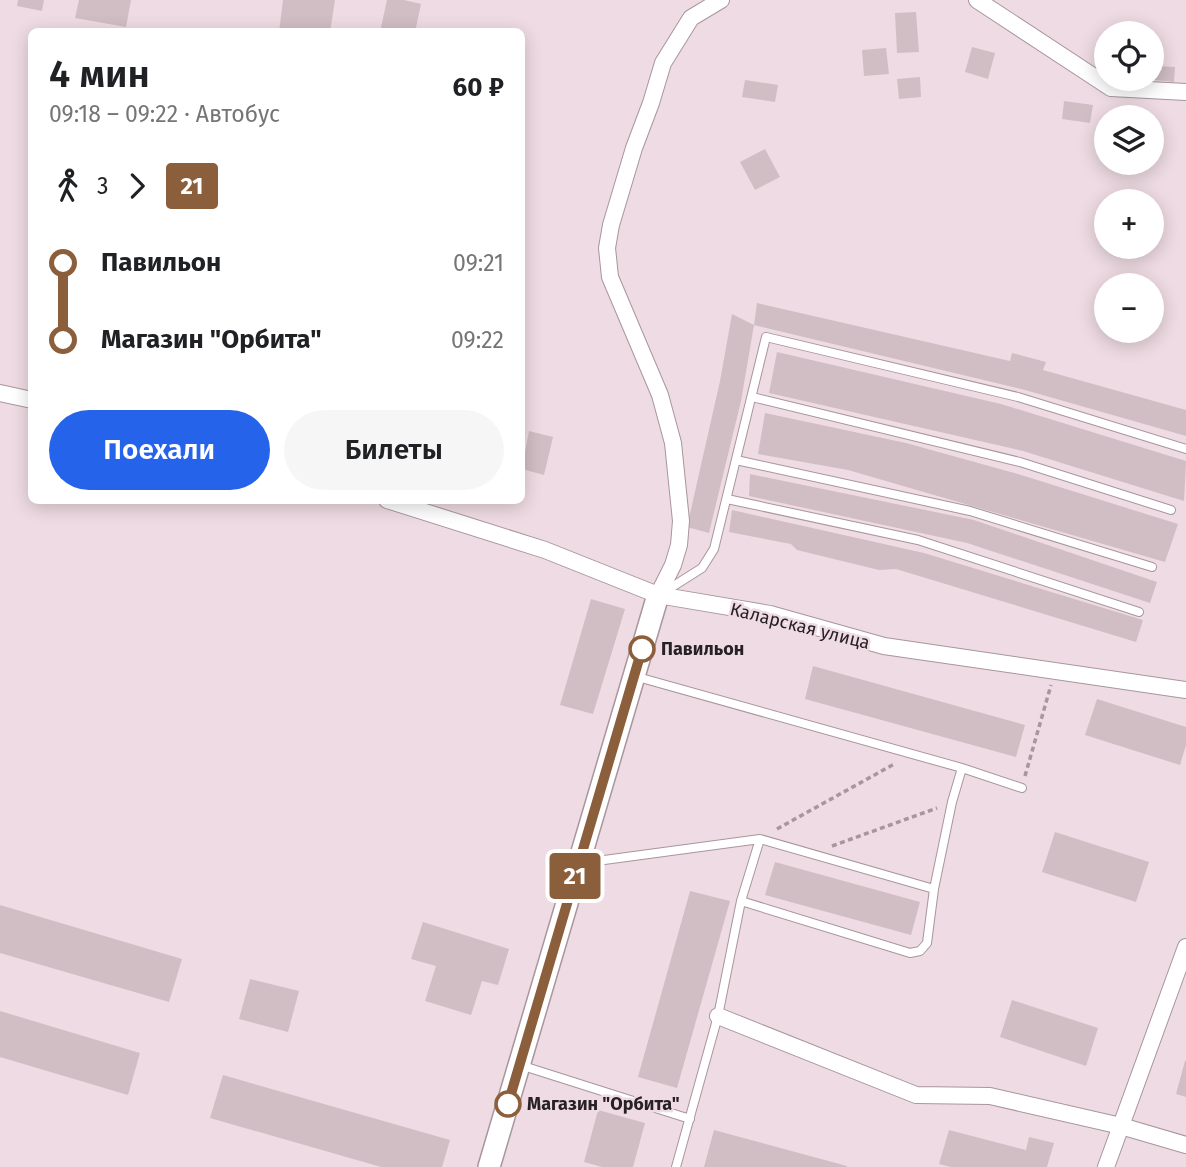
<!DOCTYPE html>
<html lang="ru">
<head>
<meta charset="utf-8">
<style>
	body { margin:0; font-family:"Fira Sans",sans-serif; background:#f6f6f6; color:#202124; height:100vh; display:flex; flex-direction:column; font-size:26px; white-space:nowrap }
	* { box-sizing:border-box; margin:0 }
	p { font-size:23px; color:#757577 }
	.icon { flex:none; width:38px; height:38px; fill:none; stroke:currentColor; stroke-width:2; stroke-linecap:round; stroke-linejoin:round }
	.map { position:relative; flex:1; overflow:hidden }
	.drawer { position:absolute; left:28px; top:28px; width:497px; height:476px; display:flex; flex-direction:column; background:#fff; border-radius:10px; box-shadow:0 4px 18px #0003 }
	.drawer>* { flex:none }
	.badge { padding:0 14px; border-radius:5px; font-size:24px; line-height:46px }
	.tools { position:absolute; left:1094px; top:21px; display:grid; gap:14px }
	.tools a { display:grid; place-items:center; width:70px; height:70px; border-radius:50%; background:#fff; box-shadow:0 4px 18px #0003; font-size:35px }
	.map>.badge { position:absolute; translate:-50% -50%; box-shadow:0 0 0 4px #fff }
	.legs { display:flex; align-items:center; gap:10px; height:77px; padding:0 21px; font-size:23px }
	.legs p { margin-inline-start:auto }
	.head { display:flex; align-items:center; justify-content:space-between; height:119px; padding:0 21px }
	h1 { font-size:38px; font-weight:600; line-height:52px }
	.cta { display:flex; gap:14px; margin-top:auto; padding:14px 21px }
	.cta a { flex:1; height:80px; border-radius:42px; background:#2563eb; color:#fff; font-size:28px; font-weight:600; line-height:80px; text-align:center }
	.cta a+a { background:#f6f6f6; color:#202124 }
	ul { padding:0 21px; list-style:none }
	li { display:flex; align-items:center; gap:24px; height:77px; font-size:26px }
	li i { display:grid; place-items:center; width:10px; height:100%; margin:0 9px; background:currentColor }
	li i::after { content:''; width:18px; height:18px; margin:-9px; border:5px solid; border-radius:50%; background:#fff }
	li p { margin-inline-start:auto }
	li:first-child i { background:linear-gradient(#0000 50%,currentColor 0) }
	li:last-child i { background:linear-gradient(currentColor 50%,#0000 0) }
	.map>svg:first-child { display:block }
	.building { fill:#d1bec5 }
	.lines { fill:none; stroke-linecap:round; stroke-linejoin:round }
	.lane-casing { stroke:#a8969c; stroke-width:10 }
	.street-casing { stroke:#a8969c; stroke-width:18 }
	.secondary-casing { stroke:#a8969c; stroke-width:24 }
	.path { stroke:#a6979d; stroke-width:3.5; stroke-dasharray:5 3.5; stroke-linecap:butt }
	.lane { stroke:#fff; stroke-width:8 }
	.street { stroke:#fff; stroke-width:16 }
	.secondary { stroke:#fff; stroke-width:21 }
	.line-1-casing { stroke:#fff; stroke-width:16 }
	.line-1 { stroke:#8b5e3c; stroke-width:10 }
	.stop-1-dot { fill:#fff; stroke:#8b5e3c; stroke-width:3.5 }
	.labels { text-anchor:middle; stroke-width:5; stroke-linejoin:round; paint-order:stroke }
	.street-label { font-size:18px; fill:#282124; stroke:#efdbe3 }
	.stop-label { font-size:18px; font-weight:bold; fill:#282124; stroke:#efdbe3; text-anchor:start }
</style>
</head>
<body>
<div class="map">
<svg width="1186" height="1167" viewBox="0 0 1186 1167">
	<rect width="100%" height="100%" fill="#efdbe3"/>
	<path class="building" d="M18 0H44L42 11 17 6Z
		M79 0H131L126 27 75 18Z
		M283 0H335L330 32H279Z
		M387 0H404L421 4 415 32H380Z
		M916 12 919 52 897 53 895 13Z
		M972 47 995 53 988 79 965 72Z
		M886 48 889 74 864 76 862 50Z
		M1155 66 1175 67 1174 82 1154 80Z
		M920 77 921 97 899 99 897 79Z
		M745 80 778 85 775 102 742 97Z
		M1064 101 1093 105 1090 123 1062 119Z
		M765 149 780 177 755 190 740 162Z
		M757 303 1010 361 1012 353 1046 362 1043 370 1186 410V436L1025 390 754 325Z
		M732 314 754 325 741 401 709 533 687 527 720 381Z
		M777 352 1001 404 1186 461 1184 501 1023 451 769 393Z
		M765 413 906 443 1018 474 1178 524 1165 562 848 470 758 454Z
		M529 431 553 437 544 475 522 469Z
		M750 474 974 520 1157 582 1150 603 967 543 749 496Z
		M732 510 924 553 1143 620 1136 642 896 569 879 570 797 550 791 544 729 532Z
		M591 599 625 609 593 714 560 705Z
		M813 666 1025 725 1016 757 805 699Z
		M1097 699 1186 727V745L1180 765 1085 735Z
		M1055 832 1149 862 1136 902 1042 872Z
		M775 862 920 902 911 935 765 895Z
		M690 891 730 901 677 1088 638 1077Z
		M0 905 182 959 169 1002 0 953Z
		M423 922 509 949 498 985 482 981 471 1015 425 1001 436 966 411 959Z
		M250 979 299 991 288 1032 239 1019Z
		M1012 1000 1098 1028 1086 1066 1000 1037Z
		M0 1011 140 1053 128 1095 0 1057Z
		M1185 1061H1186V1097L1176 1094Z
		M223 1075 450 1140 442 1167H381L210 1118Z
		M598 1110 645 1123 633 1167H602L584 1162Z
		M714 1130 847 1166V1167H704Z
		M949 1130 1026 1150 1029 1137 1054 1143 1047 1167H951L939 1164Z"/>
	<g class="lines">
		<g class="lane-casing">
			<path id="lane" d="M752 397 1020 462 1171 510
				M736 460 970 511 1152 567
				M727 499 918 540 1139 612
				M664 592 702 568 714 549 766 337 1018 397 1186 449
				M634 676 962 768 1022 788
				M760 839 741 901 910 953 920 951 927 943 934 889 952 802 962 768
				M582 863 760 839 934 889
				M520 1065 690 1119
				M676 1167 718 1016 741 901"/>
		</g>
		<g class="street-casing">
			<path id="street" d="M977 0 1111 88 1186 92
				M0 393 32 400
				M387 500 545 550 658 595 770 614 884 646 1186 690
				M658 595 673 565 679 545 681 521 673 443 660 395 610 277 607 248 611 225 634 148 651 103 663 63 691 18 721 0
				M718 1016 916 1095 990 1096 1121 1126 1186 1145
				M1106 1167 1186 947"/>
		</g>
		<g class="secondary-casing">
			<path id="secondary" d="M489 1167 658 595"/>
		</g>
		<path class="path" d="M1025 776 1051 685
			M777 829 896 763
			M832 846 937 808"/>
		<use href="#lane" class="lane"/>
		<use href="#street" class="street"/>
		<use href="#secondary" class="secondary"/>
	</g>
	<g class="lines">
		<g class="line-1-casing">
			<path id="line-1" d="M508 1104 642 649"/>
		</g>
		<use href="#line-1" class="line-1"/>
	</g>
	<g class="stop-1-dot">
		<circle cx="642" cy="649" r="12"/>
		<circle cx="508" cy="1104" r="12"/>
	</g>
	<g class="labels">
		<g class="street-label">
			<text transform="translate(800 626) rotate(14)" y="6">Каларская улица</text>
		</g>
		<g class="stop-label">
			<text x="661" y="655">Павильон</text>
			<text x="527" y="1110">Магазин "Орбита"</text>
		</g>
	</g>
</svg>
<div class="tools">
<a><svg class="icon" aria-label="locate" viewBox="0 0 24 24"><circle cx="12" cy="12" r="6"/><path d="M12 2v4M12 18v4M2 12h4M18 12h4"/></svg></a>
<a><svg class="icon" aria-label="layers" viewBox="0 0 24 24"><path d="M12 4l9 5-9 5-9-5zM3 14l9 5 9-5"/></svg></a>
<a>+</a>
<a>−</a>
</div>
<b class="badge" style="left:575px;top:876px;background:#8b5e3c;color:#fff">21</b>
<section class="drawer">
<div class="head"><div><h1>4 мин</h1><p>09:18 – 09:22 · Автобус</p></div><b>60 ₽</b></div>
<div class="legs"><svg class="icon" aria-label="walk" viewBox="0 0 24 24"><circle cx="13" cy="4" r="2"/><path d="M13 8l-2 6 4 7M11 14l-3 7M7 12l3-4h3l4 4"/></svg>3<svg class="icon" aria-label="forward" viewBox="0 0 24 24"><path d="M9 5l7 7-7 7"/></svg><b class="badge" style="background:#8b5e3c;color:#fff">21</b></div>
<ul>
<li><i style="color:#8b5e3c"></i><b>Павильон</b><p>09:21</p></li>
<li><i style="color:#8b5e3c"></i><b>Магазин &quot;Орбита&quot;</b><p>09:22</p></li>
</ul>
<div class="cta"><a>Поехали</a><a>Билеты</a></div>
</section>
</div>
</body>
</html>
